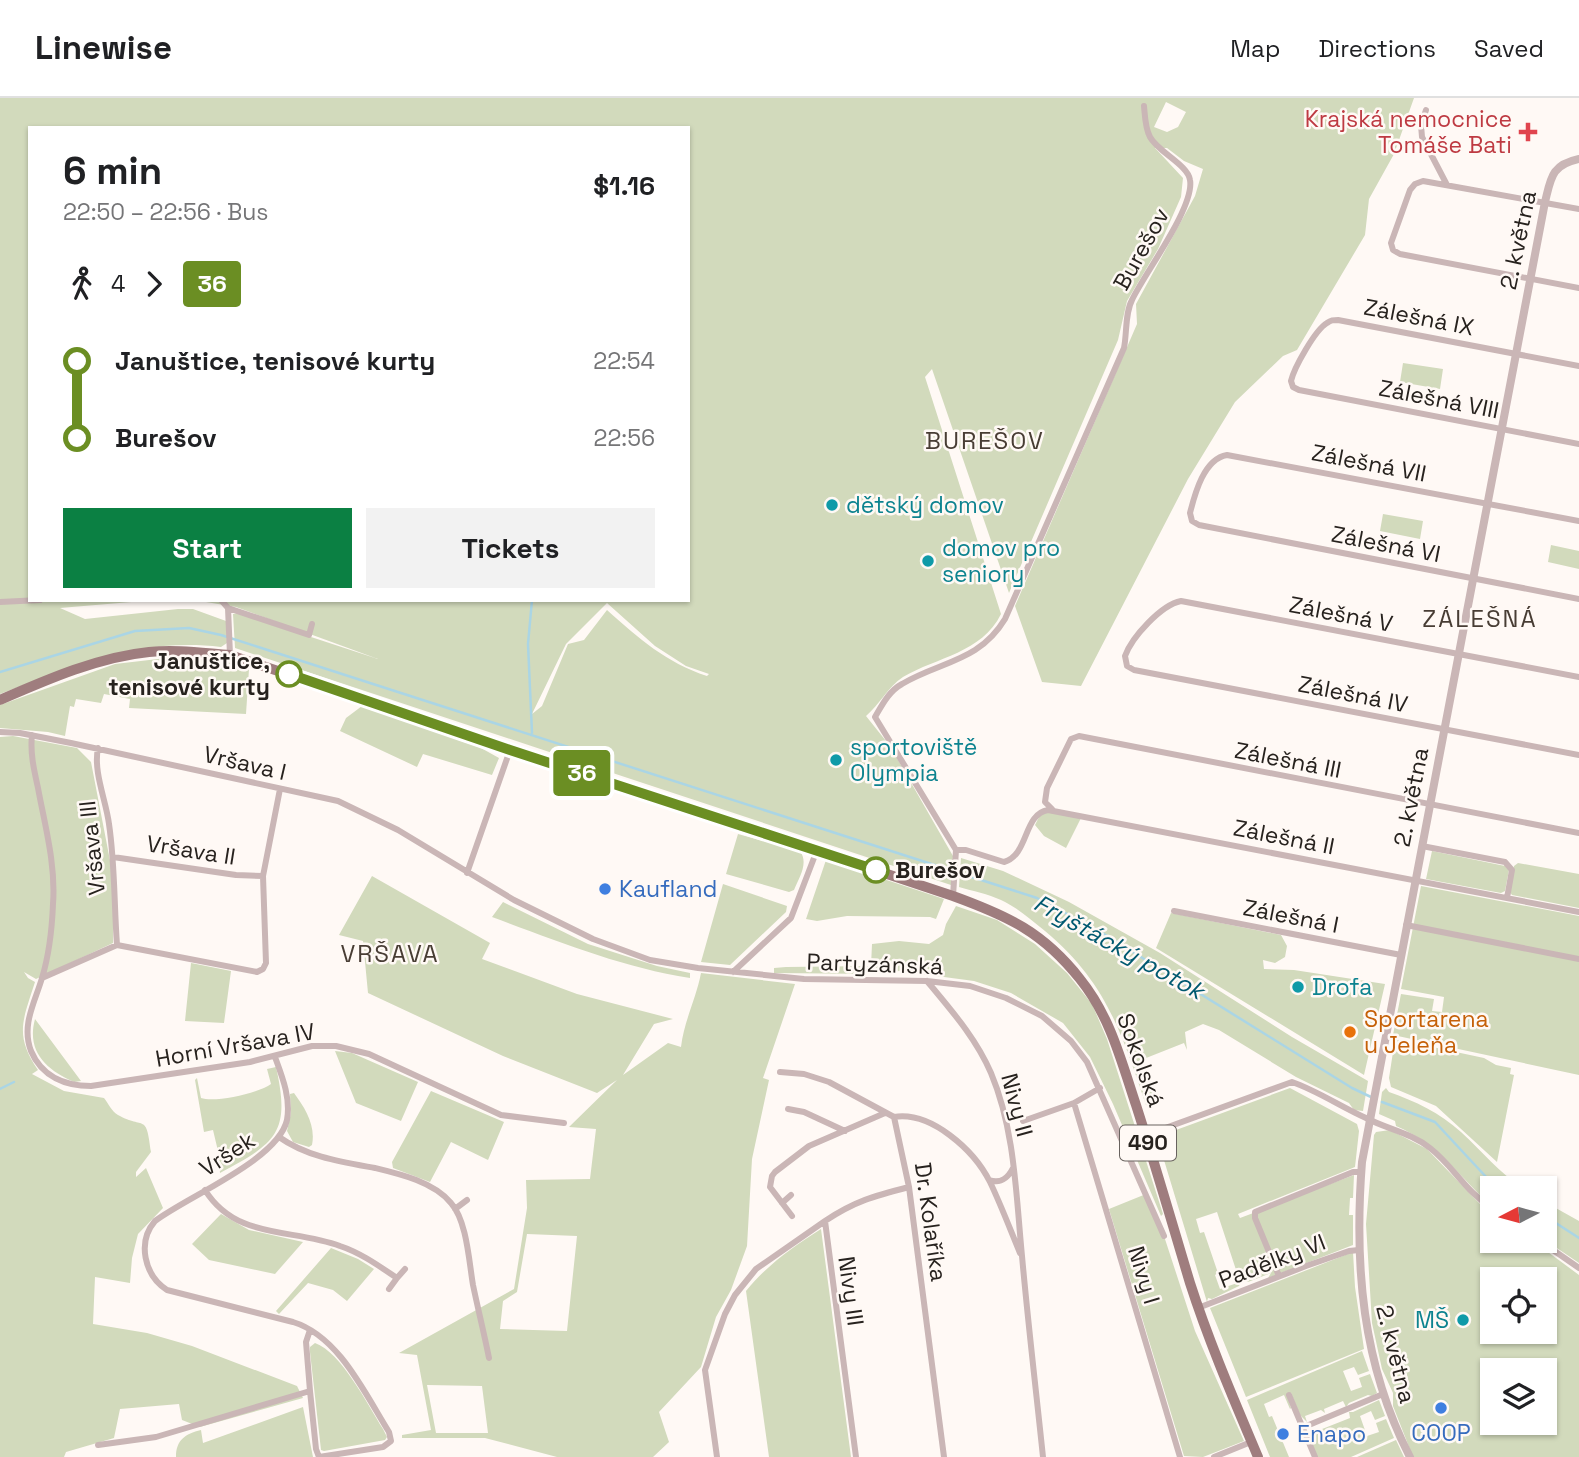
<!DOCTYPE html>
<html lang="en">
<head>
<meta charset="utf-8">
<style>
	body { margin:0; font-family:"Space Grotesk",sans-serif; background:#f2f2f2; color:#202124; height:100vh; display:flex; flex-direction:column; font-size:26px; white-space:nowrap }
	* { box-sizing:border-box; margin:0 }
	p { font-size:23px; color:#757577 }
	.icon { flex:none; width:38px; height:38px; fill:none; stroke:currentColor; stroke-width:2; stroke-linecap:round; stroke-linejoin:round }
	.map { position:relative; flex:1; overflow:hidden }
	.details { position:absolute; left:28px; top:28px; width:662px; height:476px; display:flex; flex-direction:column; background:#fff; border-radius:0px; box-shadow:0 2px 5px #0004 }
	.details>* { flex:none }
	.badge { padding:0 14px; border-radius:5px; font-size:24px; line-height:46px }
	.needle { width:46px; rotate:264deg }
	.controls { position:absolute; left:1480px; top:1078px; display:grid; gap:14px }
	.controls a { display:grid; place-items:center; width:77px; height:77px; border-radius:0px; background:#fff; box-shadow:0 2px 5px #0004; font-size:35px }
	.map>.badge { position:absolute; translate:-50% -50%; box-shadow:0 0 0 4px #fff }
	.legs { display:flex; align-items:center; gap:10px; height:77px; padding:0 35px; font-size:23px }
	.legs p { margin-inline-start:auto }
	.overview { display:flex; align-items:center; justify-content:space-between; height:119px; padding:0 35px }
	h1 { font-size:38px; font-weight:700; line-height:52px }
	.primary-button { display:flex; gap:14px; margin-top:auto; padding:14px 35px }
	.primary-button a { flex:1; height:80px; border-radius:0px; background:#0b8043; color:#fff; font-size:28px; font-weight:700; line-height:80px; text-align:center }
	.primary-button a+a { background:#f2f2f2; color:#202124 }
	ul { padding:0 35px; list-style:none }
	li { display:flex; align-items:center; gap:24px; height:77px; font-size:26px }
	li i { display:grid; place-items:center; width:10px; height:100%; margin:0 9px; background:currentColor }
	li i::after { content:''; width:18px; height:18px; margin:-9px; border:5px solid; border-radius:50%; background:#fff }
	li p { margin-inline-start:auto }
	li:first-child i { background:linear-gradient(#0000 50%,currentColor 0) }
	li:last-child i { background:linear-gradient(currentColor 50%,#0000 0) }
	header { display:flex; align-items:center; gap:42px; box-sizing:border-box; height:98px; padding:0 35px; background:#fff; border-bottom:2px solid #e0e0e0 }
	header strong { font-size:33px }
	nav { display:flex; gap:38px; margin-inline-start:auto; font-size:24px }
	.map>svg:first-child { display:block }
	.green { fill:#d2dabc; fill-rule:evenodd }
	.lines { fill:none; stroke-linecap:round; stroke-linejoin:round }
	.stream { stroke:#aad5e5; stroke-width:2.5 }
	.minor { stroke:#cab6b6; stroke-width:6 }
	.tertiary { stroke:#cab6b6; stroke-width:8 }
	.primary { stroke:#9f7d7e; stroke-width:10 }
	.line-1-casing { stroke:#fff; stroke-width:16 }
	.line-1 { stroke:#6b8e23; stroke-width:10 }
	.health-dot { fill:#e0444e; stroke:#fff9f5; stroke-width:2.5 }
	.culture-dot { fill:#0f9aa8; stroke:#fff9f5; stroke-width:2.5 }
	.stop-1-dot { fill:#fff; stroke:#6b8e23; stroke-width:3.5 }
	.shop-dot { fill:#3f7fe0; stroke:#fff9f5; stroke-width:2.5 }
	.food-dot { fill:#e8710a; stroke:#fff9f5; stroke-width:2.5 }
	.labels { text-anchor:middle; stroke-width:5; stroke-linejoin:round; paint-order:stroke }
	.shield { fill:#fff9f5; stroke:#68625e; stroke-width:2 }
	.shield-label { font-size:21px; font-weight:bold; fill:#27221e }
	.health-label { font-size:23px; fill:#be3a42; stroke:#fff9f5; text-anchor:end }
	.street-label { font-size:23px; fill:#27221e; stroke:#fff9f5 }
	.culture-label { font-size:23px; fill:#0d838f; stroke:#fff9f5; text-anchor:start }
	.stop-label { font-size:23px; font-weight:bold; fill:#27221e; stroke:#fff9f5; text-anchor:end }
	.shop-label { font-size:23px; fill:#366cbe; stroke:#fff9f5; text-anchor:start }
	.food-label { font-size:23px; fill:#c56008; stroke:#fff9f5; text-anchor:start }
	.neighbourhood-label { font-size:24px; letter-spacing:2px; fill:#483d34; stroke:#fff9f5 }
	.water-label { font-size:24px; font-style:italic; fill:#005970; stroke:#fff9f5 }
</style>
</head>
<body>
<header>
<strong>Linewise</strong>
<nav><a>Map</a><a>Directions</a><a>Saved</a></nav>
</header>
<div class="map">
<svg width="1579" height="1359" viewBox="0 0 1579 1359">
	<rect width="100%" height="100%" fill="#fff9f5"/>
	<path class="green" d="M0 0H1414L1394 56 1369 101 1365 137 1297 252 1283 258 1235 304 1188 381 1081 588 1042 584 1015 508 1137 226 1136 206 1195 98 1203 71 1184 63 1167 50H1155L1183 80 1181 99 1158 151 1127 203 1118 242 1009 495 932 271 925 279 1001 516C982 555 937 559 903 579 888 589 879 607 866 618L890 648 953 758 951 787 235 550 233 516 238 515 378 561 236 509 194 502H688V30H30V502H155L60 510 85 521 178 511H193L226 523 227 545 221 549C140 539 74 568 0 596ZM1166 4 1186 14 1178 29 1167 34 1154 29ZM607 505 655 548 686 568 709 576 707 578C667 565 638 540 607 512L584 542 568 546 542 608 532 616 566 546Z
		M1403 265 1443 271 1440 291 1400 284Z
		M1383 416 1423 423 1420 441 1380 433Z
		M1551 447 1579 453V471L1548 464Z
		M175 559 224 563 249 571 246 616 129 610 130 601 104 596 101 605 76 601 74 609 70 608 65 638 48 634 0 630V607L115 566Z
		M362 608 481 650 499 660 492 677 423 656 417 669 340 633 346 620Z
		M13 638 77 650 91 664 113 778V845L36 881 24 874 28 880 35 884C23 922 14 937 38 972L32 976 64 993 104 1000C108 1005 112 1014 118 1017 145 1032 146 1014 151 1054L136 1074V1079L146 1070 163 1110 138 1136 132 1160 130 1185 95 1179 93 1226 147 1235 192 1248 297 1288 303 1300 200 1329 182 1322 179 1306 120 1311 114 1340 66 1354 64 1359H0V639Z
		M1049 714 1081 720 1066 750 1044 738 1035 727 1040 717Z
		M738 736 800 753C809 765 799 780 794 792L789 794 726 776Z
		M1432 753 1505 768 1509 772 1505 793 1501 795 1426 781Z
		M961 760 1003 773 1069 804 1160 855 1292 939 1368 983 1363 1013 1354 1012 1349 1005 1296 979 1219 932 1203 926 1185 934 1187 952 1184 945 1141 962 1157 1000 1152 1008 1146 1007C1121 933 1106 884 1045 833 1030 821 1018 810 1001 802 988 796 973 793 959 789Z
		M826 762 944 801 936 821 930 819 847 818 817 823 806 821Z
		M1518 765 1579 776V810L1512 797 1509 793 1514 768Z
		M372 778 490 845 482 861 577 896 673 921 654 926 623 977 668 945 681 949C684 923 696 901 701 875L795 886 763 980 769 982 752 1061 747 1148 731 1192 716 1219 701 1269 659 1314 669 1344 653 1359H557L485 1340H402V1337L431 1332 417 1257 399 1255 514 1191 527 1110 526 1082 590 1081 596 1031 569 1029 617 982 597 995 503 958 368 895 363 843 339 837ZM527 1136 577 1138 567 1233 500 1231 503 1203 517 1194ZM427 1287 482 1288 488 1335H436Z
		M723 786 787 808 786 814 730 867 701 864Z
		M1421 788 1579 818V977L1393 937 1401 896 1434 901 1432 913 1442 914 1444 899 1401 891Z
		M503 804 588 846 657 868 690 875V880C621 869 557 843 492 819Z
		M956 808 997 822 1035 846 1067 875 1092 906 1107 941 1163 1116 1161 1118 1113 1006 1090 959 1063 925 1011 895 974 883 899 873 876 876 774 875V870L786 869 871 868 872 846 899 843 929 846 943 837 946 826Z
		M1171 815 1281 837 1287 848 1285 859 1275 865 1263 862 1264 871 1294 872 1385 886 1364 977 1156 850Z
		M191 865 231 873 224 925 185 923Z
		M35 921 81 983 74 984C47 972 26 954 35 921Z
		M1395 941 1484 960 1496 967 1511 970 1510 976 1514 977 1497 1064 1436 1008 1391 989 1389 980Z
		M335 953 352 955 418 984 401 1023 356 1005Z
		M276 969C291 1035 276 1045 220 1075L218 1053 213 1032 204 1034 195 982 197 980 201 1000C215 1005 259 995 271 986L267 971Z
		M1290 990 1357 1026 1359 1033 1355 1069 1238 1116 1240 1120 1354 1077 1353 1100H1350L1349 1117H1353V1147L1268 1180 1271 1175 1248 1184 1242 1183 1239 1188 1212 1201 1208 1200 1207 1204 1157 1039ZM1217 1114 1240 1184 1220 1191 1215 1177 1218 1175 1204 1134 1200 1135 1196 1121Z
		M1386 990 1389 994C1415 1003 1440 1015 1461 1034 1483 1054 1498 1074 1523 1090H1493V1109C1459 1079 1439 1046 1396 1028L1395 1023 1379 1016 1382 994Z
		M431 993 504 1024 488 1062 451 1044 430 1084 393 1070 392 1064Z
		M294 995C305 1010 316 1027 312 1047L309 1049 293 1044 287 1033 291 1015 290 996Z
		M1390 1032 1427 1051 1481 1107 1493 1115V1143H1533L1579 1177V1359H1413L1393 1308V1295L1382 1271 1372 1225 1366 1126 1374 1037 1376 1034ZM1493 1181H1545V1234H1493ZM1493 1272H1545V1325H1493Z
		M1146 1096 1164 1138 1195 1233 1244 1343 1203 1359 1184 1358 1109 1111Z
		M1545 1104 1579 1123V1165L1545 1142Z
		M221 1116 249 1132 303 1144 275 1176 209 1162 192 1146Z
		M821 1131 851 1359H769L746 1193C768 1166 793 1149 821 1131Z
		M331 1150 358 1161 374 1171 347 1203 333 1192 308 1185 279 1216 276 1213Z
		M1353 1154 1355 1189 1364 1251 1246 1299 1210 1210Z
		M315 1245C341 1254 368 1307 383 1331L387 1339 385 1342 324 1353 321 1352 310 1254V1249Z
		M1362 1253 1369 1273 1358 1277 1354 1269 1343 1273 1351 1293 1362 1289 1359 1280 1370 1276 1377 1295 1372 1298 1368 1297 1349 1305 1346 1309 1343 1303 1324 1311 1325 1315 1321 1312 1305 1318 1307 1324 1300 1317 1291 1295 1287 1296 1291 1310 1290 1311 1284 1297 1264 1306 1269 1319 1272 1318 1289 1359H1270L1247 1302Z
		M1379 1302 1385 1318 1375 1322 1371 1313 1360 1318 1367 1338 1379 1334 1376 1325 1386 1321 1394 1340 1351 1359H1317L1310 1340 1311 1332 1312 1335 1350 1320 1349 1314H1353Z
		M303 1309 313 1359H176C176 1342 185 1336 201 1332L203 1345Z
		M1396 1342 1404 1359H1357Z"/>
	<g class="lines">
		<path class="stream" d="M532 502 528 546 532 635
			M0 574 135 533 189 530 221 537 1037 800 1099 833 1352 990 1371 999
			M0 991 14 984
			M1382 1004 1435 1024 1488 1081 1501 1090
			M1545 1118 1579 1140"/>
		<path class="minor" d="M1426 12 1421 27 1422 39 1447 87
			M1579 111 1423 83 1415 86 1410 92 1391 145 1393 152 1400 156 1579 190
			M1579 268 1338 222C1333 222 1331 222 1327 225 1315 232 1294 270 1291 283L1293 289 1299 292 1579 346
			M1579 423 1227 357C1204 361 1195 395 1190 415L1192 423 1199 427 1579 501
			M221 502 228 510 230 557
			M0 504 40 502
			M228 510 309 537 312 526
			M1579 579 1181 503C1161 507 1132 539 1125 558L1127 568 1134 572 1579 657
			M0 634 20 635 71 645 338 703 398 732 514 802 593 841 650 862 698 870 804 881 927 883 970 888 1006 900 1042 918 1071 943 1087 964 1164 1138
			M32 637C30 655 34 672 38 690 45 728 56 767 53 806 52 831 49 857 42 880 35 904 21 927 31 953 42 979 66 988 91 988L250 964 312 948H336L369 956 501 1017 564 1025
			M98 650C93 674 106 702 109 726 115 766 114 807 117 847
			M1052 711 1045 704 1047 690 1071 641 1079 638 1579 735
			M1422 748 1505 764 1512 772 1507 800
			M956 752H966L1004 764C1029 757 1023 716 1048 712L1579 814
			M113 759 236 777 263 778
			M467 775 510 652
			M953 798 956 752 875 619C882 607 889 593 902 586 941 563 979 564 1005 521L1124 250C1127 235 1125 215 1132 202 1144 176 1195 109 1190 82 1188 67 1158 54 1150 39 1145 30 1145 18 1144 8
			M1174 813 1401 857
			M1406 827 1579 861
			M733 874 791 820 817 752
			M42 880 117 847 257 874 263 871 266 865 263 778 280 691
			M927 883C951 912 976 940 991 975 1015 1032 1016 1097 1022 1158 1028 1225 1036 1292 1043 1359
			M275 959C282 978 291 1000 287 1022 278 1062 188 1098 155 1123 137 1144 144 1177 167 1192L293 1224C339 1238 365 1296 389 1334L391 1343 383 1349 319 1359 316 1351 310 1293
			M780 974 804 976 829 984 894 1019 909 1089 944 1359
			M1074 1005 1180 1359
			M788 1011 804 1014 845 1033
			M894 1019C931 1013 974 1052 990 1084 1001 1107 1010 1131 1020 1155
			M1023 1023 1074 1005 1100 990
			M1146 1037 1292 984C1318 993 1341 1009 1366 1020 1387 1031 1411 1035 1430 1050 1454 1069 1465 1093 1493 1111
			M279 1039C307 1059 342 1064 375 1070 400 1076 434 1084 451 1105 467 1123 469 1164 473 1187 478 1211 484 1235 489 1260
			M989 1082C1001 1086 1008 1080 1013 1070
			M205 1092C236 1142 292 1130 340 1148 361 1155 379 1168 397 1180L389 1191
			M782 1105 791 1097
			M455 1111 467 1102
			M792 1118 770 1089 772 1078 775 1074 809 1048 885 1015
			M1540 1143 1579 1170
			M1279 1178 1255 1120V1114L1353 1074H1362
			M397 1180 405 1171
			M1198 1210 1306 1168 1349 1153 1359 1152
			M1289 1297 1315 1359
			M1304 1329 1383 1296
			M98 1347 156 1339 310 1293 306 1244 310 1232
			M717 1359 705 1272 725 1216 735 1197 756 1171 825 1123
			M856 1359 825 1123C855 1103 874 1098 909 1089
			M1214 1359 1251 1344"/>
		<path class="tertiary" d="M1410 1359C1362 1266 1354 1167 1362 1064L1545 104C1551 80 1551 67 1579 61"/>
		<path class="primary" d="M0 602C46 582 98 559 149 554 176 551 203 555 230 557L953 798C1008 818 1043 834 1080 881 1110 918 1121 962 1136 1007 1155 1066 1172 1125 1190 1185 1209 1244 1234 1302 1258 1359"/>
	</g>
	<g class="lines">
		<g class="line-1-casing">
			<path id="line-1" d="M289 576 510 652 876 772"/>
		</g>
		<use href="#line-1" class="line-1"/>
	</g>
	<path class="health-dot" d="M1524.5 23.5h7v7h7v7h-7v7h-7v-7h-7v-7h7z"/>
	<g class="culture-dot">
		<circle cx="832" cy="407" r="7"/>
		<circle cx="928" cy="463" r="7"/>
		<circle cx="836" cy="662" r="7"/>
		<circle cx="1298" cy="889" r="7"/>
		<circle cx="1463" cy="1222" r="7"/>
	</g>
	<g class="stop-1-dot">
		<circle cx="289" cy="576" r="12"/>
		<circle cx="876" cy="772" r="12"/>
	</g>
	<g class="shop-dot">
		<circle cx="605" cy="791" r="7"/>
		<circle cx="1441" cy="1310" r="7"/>
		<circle cx="1283" cy="1336" r="7"/>
	</g>
	<circle class="food-dot" cx="1350" cy="934" r="7"/>
	<g class="labels">
		<rect class="shield" x="1120" y="1027.5" width="56" height="35" rx="5"/>
		<g class="shield-label">
			<text x="1148" y="1052">490</text>
		</g>
		<g class="health-label">
			<text x="1512" y="29">Krajská nemocnice<tspan x="1512" dy="26">Tomáše Bati</tspan></text>
		</g>
		<g class="street-label">
			<text transform="translate(1518 142) rotate(-78)" y="8">2. května</text>
			<text transform="translate(1141 151) rotate(-61)" y="8">Burešov</text>
			<text transform="translate(1419 219) rotate(11)" y="8">Zálešná IX</text>
			<text transform="translate(1439 301) rotate(11)" y="8">Zálešná VIII</text>
			<text transform="translate(1369 365) rotate(11)" y="8">Zálešná VII</text>
			<text transform="translate(1386 446) rotate(11)" y="8">Zálešná VI</text>
			<text transform="translate(1341 516) rotate(11)" y="8">Zálešná V</text>
			<text transform="translate(1353 596) rotate(11)" y="8">Zálešná IV</text>
			<text transform="translate(1288 662) rotate(11)" y="8">Zálešná III</text>
			<text transform="translate(245 665) rotate(13)" y="8">Vršava I</text>
			<text transform="translate(1411 699) rotate(-79)" y="8">2. května</text>
			<text transform="translate(1284 739) rotate(11)" y="8">Zálešná II</text>
			<text transform="translate(92 750) rotate(-96)" y="8">Vršava III</text>
			<text transform="translate(191 752) rotate(9)" y="8">Vršava II</text>
			<text transform="translate(1291 818) rotate(11)" y="8">Zálešná I</text>
			<text transform="translate(875 866) rotate(2)" y="8">Partyzánská</text>
			<text transform="translate(235 947) rotate(-10)" y="8">Horní Vršava IV</text>
			<text transform="translate(1141 962) rotate(70)" y="8">Sokolská</text>
			<text transform="translate(1017 1007) rotate(75)" y="8">Nivy II</text>
			<text transform="translate(227 1056) rotate(-33)" y="8">Vršek</text>
			<text transform="translate(931 1124) rotate(82)" y="8">Dr. Kolaříka</text>
			<text transform="translate(1272 1163) rotate(-21)" y="8">Padělky VI</text>
			<text transform="translate(1144 1177) rotate(73)" y="8">Nivy I</text>
			<text transform="translate(851 1193) rotate(82)" y="8">Nivy III</text>
			<text transform="translate(1396 1256) rotate(76)" y="8">2. května</text>
		</g>
		<g class="culture-label">
			<text x="846" y="415">dětský domov</text>
			<text x="942" y="458">domov pro<tspan x="942" dy="26">seniory</tspan></text>
			<text x="850" y="657">sportoviště<tspan x="850" dy="26">Olympia</tspan></text>
			<text x="1312" y="897">Drofa</text>
			<text x="1449" y="1230" text-anchor="end">MŠ</text>
		</g>
		<g class="stop-label">
			<text x="270" y="571">Januštice,<tspan x="270" dy="26">tenisové kurty</tspan></text>
			<text x="895" y="780" text-anchor="start">Burešov</text>
		</g>
		<g class="shop-label">
			<text x="619" y="799">Kaufland</text>
			<text x="1441" y="1343" text-anchor="middle">COOP</text>
			<text x="1297" y="1344">Enapo</text>
		</g>
		<g class="food-label">
			<text x="1364" y="929">Sportarena<tspan x="1364" dy="26">u Jeleňa</tspan></text>
		</g>
		<g class="neighbourhood-label">
			<text x="985" y="351">BUREŠOV</text>
			<text x="1480" y="529">ZÁLEŠNÁ</text>
			<text x="390" y="864">VRŠAVA</text>
		</g>
		<g class="water-label">
			<text transform="translate(1119 849) rotate(29)" y="8">Fryštácký potok</text>
		</g>
	</g>
</svg>
<div class="controls">
<a><svg class="needle" viewBox="-14 -14 28 28"><path d="M0-13l5 13h-10z" fill="#e53935"/><path d="M0 13l5-13h-10z" fill="#757577"/></svg></a>
<a><svg class="icon" aria-label="locate" viewBox="0 0 24 24"><circle cx="12" cy="12" r="6"/><path d="M12 2v4M12 18v4M2 12h4M18 12h4"/></svg></a>
<a><svg class="icon" aria-label="layers" viewBox="0 0 24 24"><path d="M12 4l9 5-9 5-9-5zM3 14l9 5 9-5"/></svg></a>
</div>
<b class="badge" style="left:582px;top:675px;background:#6b8e23;color:#fff">36</b>
<section class="details">
<div class="overview"><div><h1>6 min</h1><p>22:50 – 22:56 · Bus</p></div><b>$1.16</b></div>
<div class="legs"><svg class="icon" aria-label="walk" viewBox="0 0 24 24"><circle cx="13" cy="4" r="2"/><path d="M13 8l-2 6 4 7M11 14l-3 7M7 12l3-4h3l4 4"/></svg>4<svg class="icon" aria-label="forward" viewBox="0 0 24 24"><path d="M9 5l7 7-7 7"/></svg><b class="badge" style="background:#6b8e23;color:#fff">36</b></div>
<ul>
<li><i style="color:#6b8e23"></i><b>Januštice, tenisové kurty</b><p>22:54</p></li>
<li><i style="color:#6b8e23"></i><b>Burešov</b><p>22:56</p></li>
</ul>
<div class="primary-button"><a>Start</a><a>Tickets</a></div>
</section>
</div>
</body>
</html>
